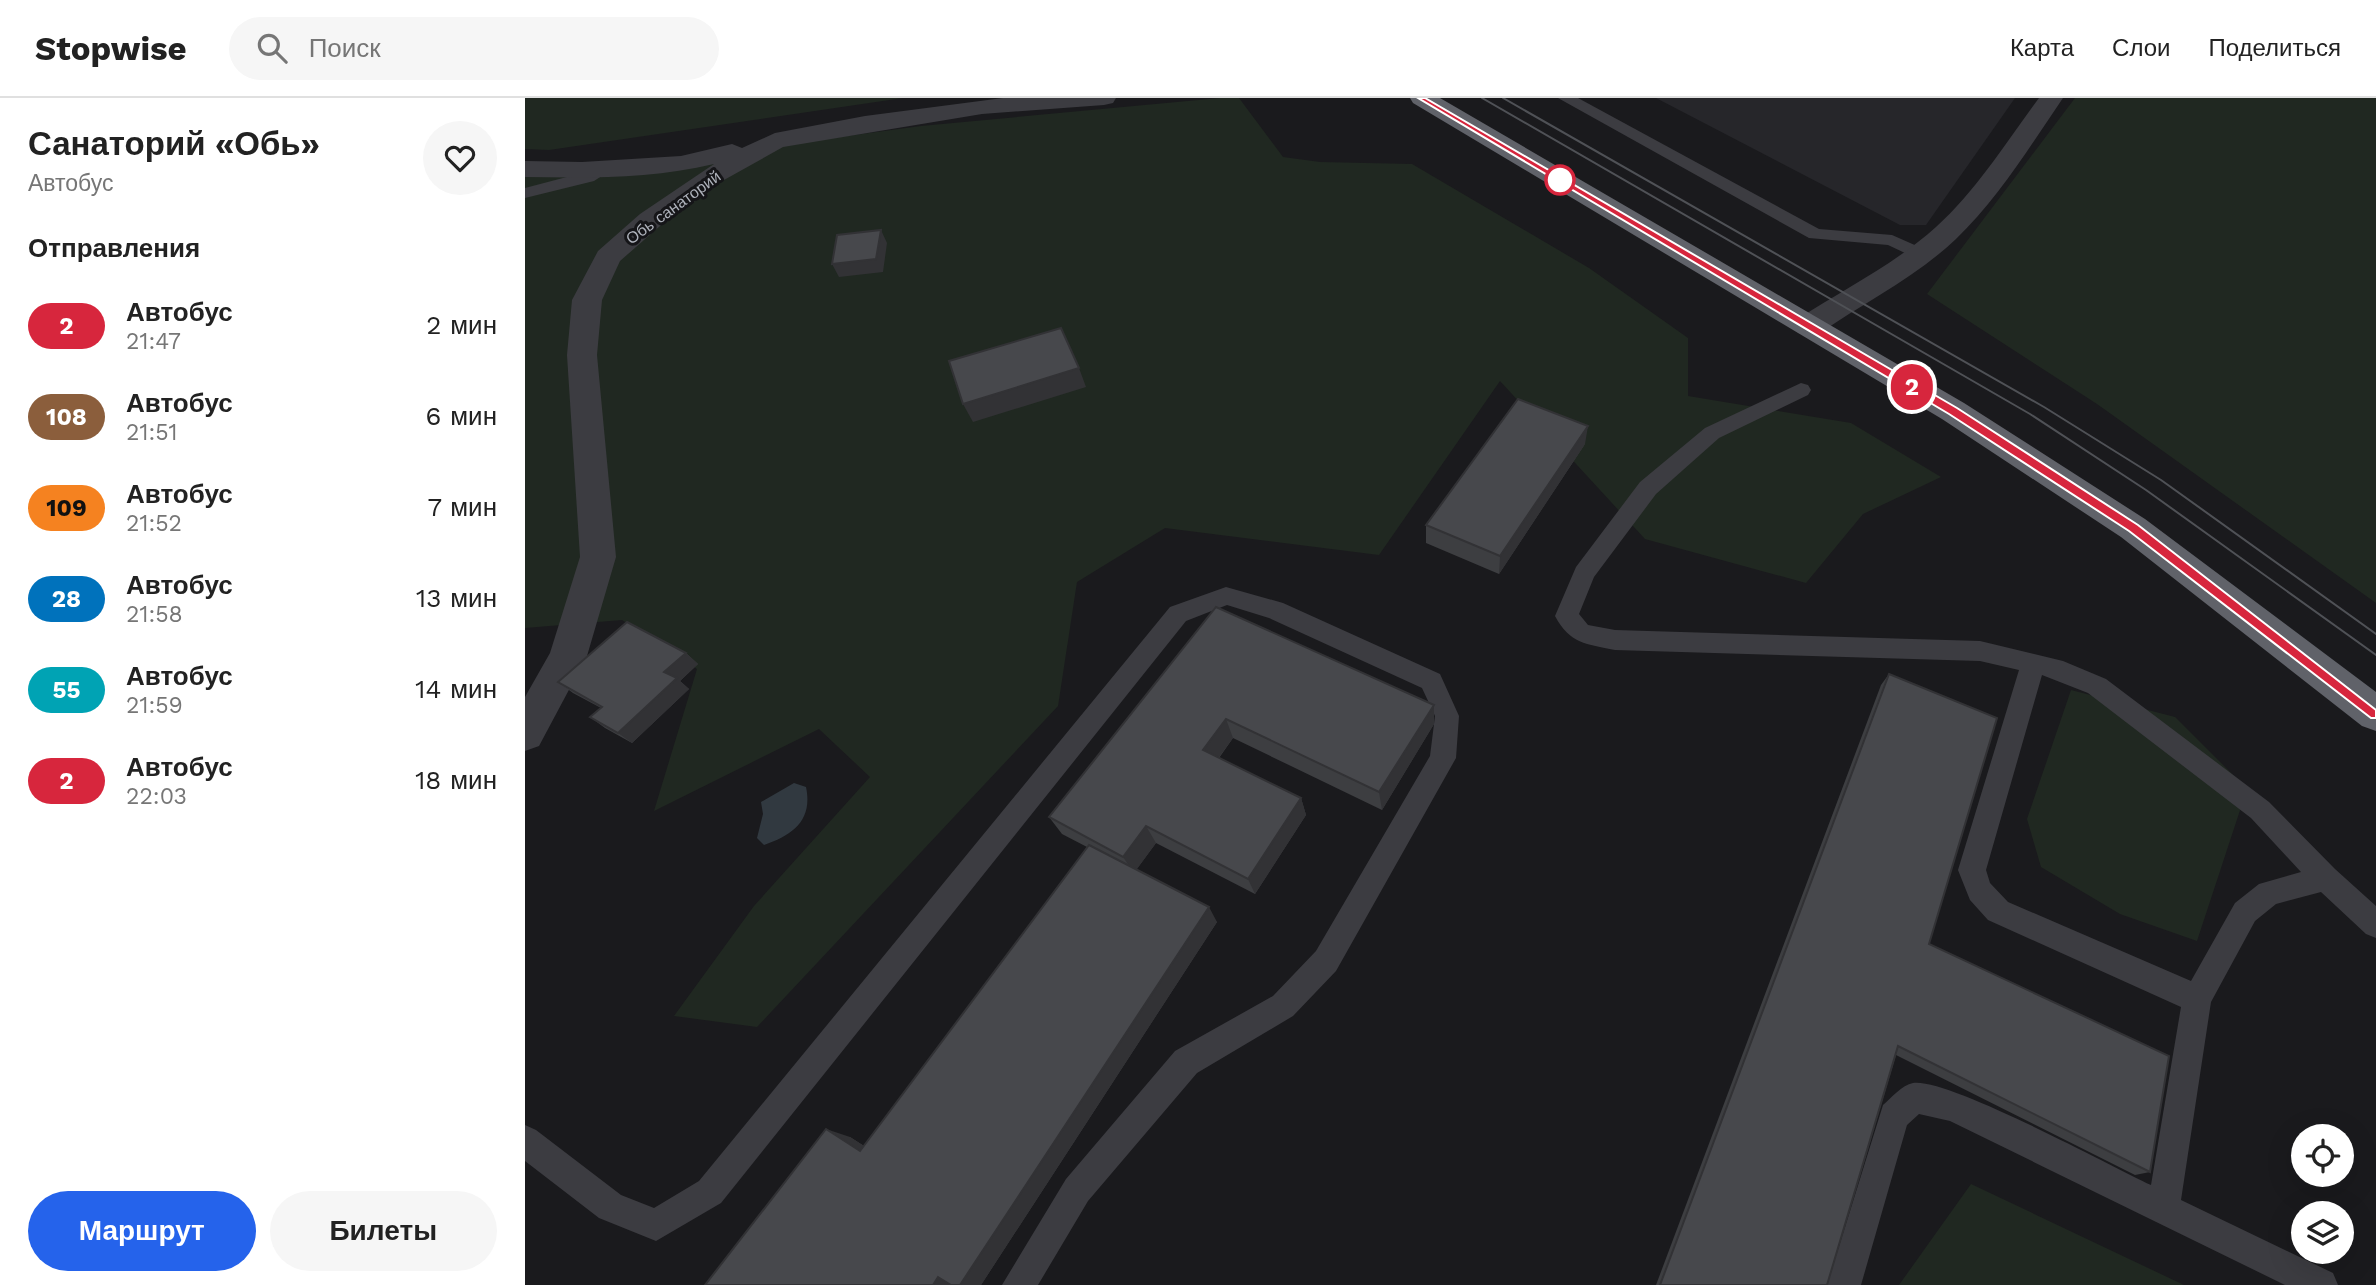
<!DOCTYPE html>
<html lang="ru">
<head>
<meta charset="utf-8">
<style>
	body { margin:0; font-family:"Work Sans",sans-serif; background:#f6f6f6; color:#222; height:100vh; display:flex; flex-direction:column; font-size:26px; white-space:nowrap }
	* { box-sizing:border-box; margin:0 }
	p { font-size:23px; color:#767676 }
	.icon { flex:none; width:38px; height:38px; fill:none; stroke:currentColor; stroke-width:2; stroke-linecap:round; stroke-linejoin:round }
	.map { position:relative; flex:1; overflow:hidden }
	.side { display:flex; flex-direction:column; background:#fff; width:525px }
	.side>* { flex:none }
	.badge { padding:0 14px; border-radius:23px; font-size:24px; line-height:46px }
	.controls { position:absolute; left:1766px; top:1026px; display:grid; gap:14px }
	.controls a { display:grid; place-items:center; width:63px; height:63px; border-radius:50%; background:#fff; box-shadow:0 7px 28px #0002; font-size:35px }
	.map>.badge { position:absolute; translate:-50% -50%; box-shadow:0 0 0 4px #fff }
	h2 { padding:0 28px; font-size:26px; line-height:63px }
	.round { display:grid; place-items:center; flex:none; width:74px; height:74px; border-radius:37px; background:#f6f6f6 }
	.head { display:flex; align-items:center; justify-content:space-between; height:119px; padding:0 28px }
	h1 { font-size:33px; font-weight:700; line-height:52px }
	.primary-button { display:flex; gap:14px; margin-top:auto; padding:14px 28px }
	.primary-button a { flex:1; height:80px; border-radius:42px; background:#2563eb; color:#fff; font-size:28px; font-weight:700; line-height:80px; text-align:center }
	.primary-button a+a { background:#f6f6f6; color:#222 }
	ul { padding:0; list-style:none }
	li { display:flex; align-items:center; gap:21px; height:91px; padding:0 28px }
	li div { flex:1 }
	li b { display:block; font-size:26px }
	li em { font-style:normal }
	li .badge { min-width:77px; font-weight:700; text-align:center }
	header { display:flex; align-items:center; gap:42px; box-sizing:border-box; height:98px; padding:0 35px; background:#fff; border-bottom:2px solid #e0e0e0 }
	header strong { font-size:33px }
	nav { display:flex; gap:38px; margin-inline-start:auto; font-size:24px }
	.search { width:490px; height:63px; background:#f6f6f6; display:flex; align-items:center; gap:18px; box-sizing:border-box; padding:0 24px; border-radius:38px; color:#767676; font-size:26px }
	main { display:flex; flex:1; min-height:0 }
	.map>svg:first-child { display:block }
	.built { fill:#26262a }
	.green { fill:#202821 }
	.water { fill:#313940 }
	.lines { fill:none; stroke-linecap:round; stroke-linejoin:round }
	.service { fill:#3c3c41; fill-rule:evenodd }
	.minor { fill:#3c3c41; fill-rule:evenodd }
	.trunk { fill:#606269; fill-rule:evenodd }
	.tram { stroke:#4f5156; stroke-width:2 }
	.wall { fill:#3d3e41 }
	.shaded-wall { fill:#323235 }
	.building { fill:#47484c; stroke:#323235; stroke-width:2 }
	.line { fill:#d7263d; stroke:#fff; stroke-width:2 }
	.stop-dot { fill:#fff; stroke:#d7263d; stroke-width:3.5 }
	.labels { text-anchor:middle; stroke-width:6; stroke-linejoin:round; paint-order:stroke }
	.far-street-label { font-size:16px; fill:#aeb2bb; stroke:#151518 }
</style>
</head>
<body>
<header>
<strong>Stopwise</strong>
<div class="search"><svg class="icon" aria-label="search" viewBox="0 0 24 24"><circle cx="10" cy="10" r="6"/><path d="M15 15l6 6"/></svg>Поиск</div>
<nav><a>Карта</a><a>Слои</a><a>Поделиться</a></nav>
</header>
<main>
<section class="side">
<div class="head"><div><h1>Санаторий «Обь»</h1><p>Автобус</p></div><a class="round"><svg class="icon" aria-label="heart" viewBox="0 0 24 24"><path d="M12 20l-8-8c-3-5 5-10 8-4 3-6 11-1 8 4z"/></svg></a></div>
<h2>Отправления</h2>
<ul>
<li><span class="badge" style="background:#d7263d;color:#fff">2</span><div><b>Автобус</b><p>21:47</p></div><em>2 мин</em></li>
<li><span class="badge" style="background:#8b5e3c;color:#fff">108</span><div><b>Автобус</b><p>21:51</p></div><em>6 мин</em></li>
<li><span class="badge" style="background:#f58220;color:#111">109</span><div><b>Автобус</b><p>21:52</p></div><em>7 мин</em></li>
<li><span class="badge" style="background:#0072bc;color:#fff">28</span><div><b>Автобус</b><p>21:58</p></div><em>13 мин</em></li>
<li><span class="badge" style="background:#00a3b4;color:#fff">55</span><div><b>Автобус</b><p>21:59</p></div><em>14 мин</em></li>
<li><span class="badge" style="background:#d7263d;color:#fff">2</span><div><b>Автобус</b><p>22:03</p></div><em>18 мин</em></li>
</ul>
<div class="primary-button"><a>Маршрут</a><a>Билеты</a></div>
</section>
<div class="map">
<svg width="1851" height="1187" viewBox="0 0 1851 1187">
	<rect width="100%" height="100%" fill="#1a1a1d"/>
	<path class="built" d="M1131 0H1490L1401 127H1375Z"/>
	<path class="green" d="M0 0H378L24 52 0 51Z
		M695 0H714L758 59 795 64 887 66 1064 170 1163 240V298L1326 325 1416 379 1338 416 1281 485 1120 441 975 283 854 457 640 430 552 484 533 608 232 929 149 918 229 808 345 679 294 631 129 713 172 571 97 522 0 530V73L146 62 396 28Z
		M1550 0H1851V505L1572 306 1402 196Z
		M1546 592 1650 619 1722 691 1672 843 1595 816 1516 769 1502 721Z
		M1446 1086 1659 1187H1374Z"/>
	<path class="water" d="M269 685 281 689C288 722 268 737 239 747L232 740 238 716 236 704Z"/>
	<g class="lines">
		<path class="service" d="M1033 0H1053L1294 131 1367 137 1401 152 1404 156 1395 162 1363 147 1284 140Z
			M81 65 89 70 69 83 0 100V90L57 75Z
			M1276 285 1283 287 1286 292 1283 297 1194 340 1131 396 1069 479 1054 516 1063 527 1090 532 1455 543 1538 563 1581 581 1744 704 1810 771 1851 808V840L1841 836 1796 794 1751 806 1730 823 1686 904 1656 1102 1808 1175 1813 1187H1760L1425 1023 1394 1016 1382 1027 1336 1187H1302L1358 1007C1366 1000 1377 987 1388 985 1424 980 1585 1068 1626 1087L1656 909 1463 822 1445 802 1433 772 1494 572 1455 563 1090 552C1061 546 1045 546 1030 518L1051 469 1115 384 1180 330ZM1517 577 1563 595 1726 720 1776 774 1734 786 1710 805 1666 883 1483 804 1465 785 1461 772Z
			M701 489 758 505 915 576 934 618 931 660 811 873 768 918 672 975 563 1103 513 1187H477L541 1081 650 953 748 898 791 853 905 658 910 618 897 590 744 520 702 507 661 523 196 1105 131 1143 74 1120 0 1063V1027L11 1032 96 1097 129 1110 174 1083 645 509Z"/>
		<path class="minor" d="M478 0H591L588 5 579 7 457 16 258 49 199 82 135 128 95 163 77 202 72 257 91 459 62 558 14 648 0 653V599L25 555 55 459 42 257 47 202 73 153 115 116 189 66C127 81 63 80 0 79V63L57 64 156 58 207 46 217 50 250 35 340 18Z
			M1514 0H1538C1505 48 1474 100 1431 141 1391 179 1340 204 1295 235L1284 238 1273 235 1269 228 1273 221C1319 191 1370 166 1411 129 1452 92 1481 44 1514 0Z"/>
		<path class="trunk" d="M885 0H915L1439 305 1620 421 1851 594V633L1837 628 1596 439 1417 321 888 5Z"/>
		<path class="tram" d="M957 0 1505 316 1621 392 1851 557
			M978 0 1519 309 1636 382 1851 536"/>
	</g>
	<path class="wall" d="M1060 346 974 476 901 445V427Z
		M691 509 909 607V626L857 712 708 640 694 660 776 700 781 717 730 796 631 745 611 772 692 824 456 1187H180L325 1039 339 1048 562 749 537 736 524 719Z
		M161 555 173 566 155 583 164 591 107 645 80 630 65 619 76 610 48 595 33 584Z
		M1364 576 1404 846 1625 1074 1610 1077 1371 957 1302 1187H1131L1356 587Z"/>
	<path class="shaded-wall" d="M356 132 362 145 358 174 314 179 307 166Z
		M554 270 561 289 448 324 438 306Z
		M1063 328 1060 346 974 476 975 458Z
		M161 555 173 566 155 583 164 591 107 645 93 635 139 574Z
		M909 607V626L857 712 854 694Z
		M701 621 708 640 686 670 678 652Z
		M776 700 781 717 730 796 723 781Z
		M621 728 631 745 609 775 598 759Z
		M684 809 692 824 456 1187H435Z
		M301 1031 325 1039 358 1060 335 1053Z
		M413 1179 431 1187H408Z"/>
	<path class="building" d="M356 132 351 161 307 166 312 137Z
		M536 230 554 270 438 306 424 263Z
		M993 301 1063 328 975 458 901 427Z
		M691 509 909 607 854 694 701 621 678 652 776 700 723 781 621 728 598 759 524 719Z
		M102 524 161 555 139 574 152 580 93 635 65 619 77 609 33 584Z
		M1364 576 1472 620 1404 846 1644 958 1625 1074 1373 948 1302 1187H1135Z
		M564 747 684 809 435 1187H426L413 1179 408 1187H180L301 1031 335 1053Z"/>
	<path class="line" d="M893 0H900L1432 310 1613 427 1851 612V620H1846L1604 433 1424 316Z"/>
	<circle class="stop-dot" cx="1035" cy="82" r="14"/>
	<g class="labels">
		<g class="far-street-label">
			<text transform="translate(148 109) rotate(-36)" y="6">Обь санаторий</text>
		</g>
	</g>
</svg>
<div class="controls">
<a><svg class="icon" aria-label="locate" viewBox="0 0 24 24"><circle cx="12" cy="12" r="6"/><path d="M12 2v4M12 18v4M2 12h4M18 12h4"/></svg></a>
<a><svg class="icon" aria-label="layers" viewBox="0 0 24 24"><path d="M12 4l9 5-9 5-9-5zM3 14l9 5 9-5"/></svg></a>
</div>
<b class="badge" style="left:1387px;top:289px;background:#d7263d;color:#fff">2</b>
</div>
</main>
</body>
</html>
